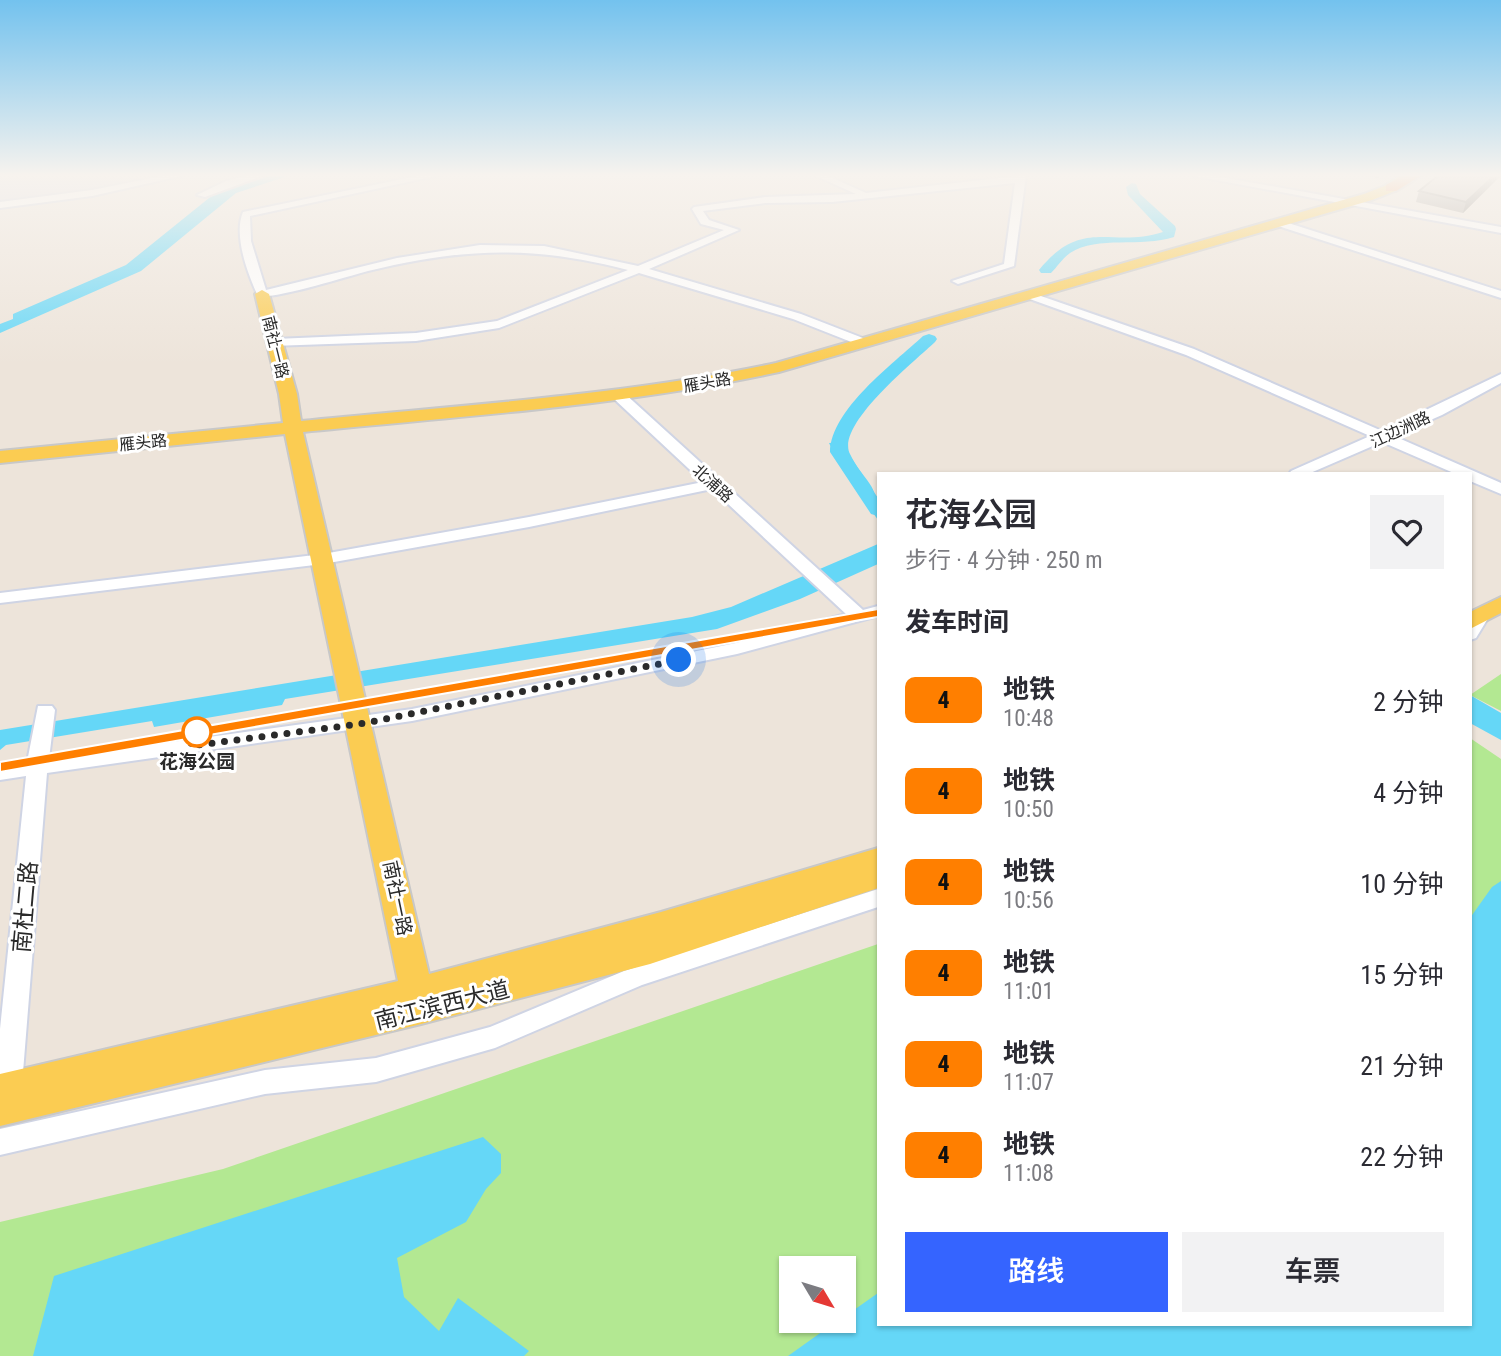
<!DOCTYPE html>
<html lang="zh">
<head>
<meta charset="utf-8">
<style>
	body { margin:0; font-family:"Roboto Condensed","Noto Sans SC",sans-serif; background:#f2f2f3; color:#2b2b33; height:100vh; display:flex; flex-direction:column; font-size:26px; white-space:nowrap }
	* { box-sizing:border-box; margin:0 }
	p { font-size:23px; color:#7c7c81 }
	.icon { flex:none; width:38px; height:38px; fill:none; stroke:currentColor; stroke-width:2; stroke-linecap:round; stroke-linejoin:round }
	.map { position:relative; flex:1; overflow:hidden }
	.panel { position:absolute; left:877px; top:472px; width:595px; height:854px; display:flex; flex-direction:column; background:#fff; border-radius:0px; box-shadow:0 2px 5px #0004 }
	.panel>* { flex:none }
	.badge { padding:0 14px; border-radius:10px; font-size:24px; line-height:46px }
	.needle { width:46px; rotate:128deg }
	.fabs { position:absolute; left:779px; top:1256px; display:grid; gap:14px }
	.fabs a { display:grid; place-items:center; width:77px; height:77px; border-radius:0px; background:#fff; box-shadow:0 2px 5px #0004; font-size:35px }
	.you { position:absolute; width:35px; height:35px; margin:-18px; border:5px solid #fff; border-radius:50%; background:#1a73e8; box-shadow:0 0 0 10px #1a73e833 }
	.map>.badge { position:absolute; translate:-50% -50%; box-shadow:0 0 0 4px #fff }
	h2 { padding:0 28px; font-size:26px; line-height:63px }
	.round { display:grid; place-items:center; flex:none; width:74px; height:74px; border-radius:0px; background:#f2f2f3 }
	.summary { display:flex; align-items:center; justify-content:space-between; height:119px; padding:0 28px }
	h1 { font-size:33px; font-weight:600; line-height:52px }
	.button { display:flex; gap:14px; margin-top:auto; padding:14px 28px }
	.button a { flex:1; height:80px; border-radius:0px; background:#3564ff; color:#fff; font-size:28px; font-weight:600; line-height:80px; text-align:center }
	.button a+a { background:#f2f2f3; color:#2b2b33 }
	ul { padding:0; list-style:none }
	li { display:flex; align-items:center; gap:21px; height:91px; padding:0 28px }
	li div { flex:1 }
	li b { display:block; font-size:26px }
	li em { font-style:normal }
	li .badge { min-width:77px; font-weight:700; text-align:center }
	.map>svg:first-child { display:block }
	.industrial { fill:#dedce5 }
	.green { fill:#b3e892; fill-rule:evenodd }
	.water { fill:#65d7f7 }
	.lines { fill:none; stroke-linecap:round; stroke-linejoin:round }
	.river { fill:#65d7f7; fill-rule:evenodd }
	.minor-casing { stroke:#cfd4e4; stroke-width:4 }
	.major-casing { stroke:#c8c8c8; stroke-width:4 }
	.highway-casing { stroke:#c8c8c8; stroke-width:4 }
	.minor { fill:#fff; fill-rule:evenodd }
	.major { fill:#fbcc52; fill-rule:evenodd }
	.highway { fill:#ff9653; fill-rule:evenodd }
	.wall { fill:#a9a39d }
	.shaded-wall { fill:#8a8580 }
	.building { fill:#c5beb7; stroke:#8a8580; stroke-width:2 }
	.line { fill:#ff7f00; stroke:#fff; stroke-width:2 }
	.walk { stroke:#2a2a2a; stroke-width:7; stroke-dasharray:0 12.6 }
	.stop-dot { fill:#fff; stroke:#ff7f00; stroke-width:3.5 }
	.labels { text-anchor:middle; stroke-width:6; stroke-linejoin:round; paint-order:stroke }
	.far-street-label { font-size:16px; fill:#2a2a2a; stroke:#fff }
	.stop-label { font-size:19px; font-weight:bold; fill:#2a2a2a; stroke:#fff }
	.street-label { font-size:19px; fill:#2a2a2a; stroke:#fff }
	.near-street-label { font-size:23px; fill:#2a2a2a; stroke:#fff }
</style>
</head>
<body>
<div class="map">
<svg width="1501" height="1356" viewBox="0 0 1501 1356">
	<rect width="100%" height="100%" fill="#ede4da"/>
	<path class="industrial" d="M0 175H154L105 188 0 203Z"/>
	<path class="green" d="M1501 674V711L1470 695Z
		M1470 738 1501 759V1356H0V1222L223 1169 878 944V1325H1470ZM791 1269H844V1321H791Z"/>
	<path class="water" d="M272 175H291L236 193 141 271 0 333V324L13 319V314L126 265 214 194Z
		M845 442 848 453 878 498V520L841 467 829 443Z
		M878 544V564L800 599 717 629 285 699 282 705 154 727 152 721 6 745 0 750V730L692 617 731 607Z
		M1470 695 1501 713V740L1470 723Z
		M1501 881V1356H788L837 1321H844V1317L878 1293V1325H1470V918L1492 887Z
		M483 1137 501 1154V1173L486 1189 466 1222 397 1258 404 1297 439 1331 458 1298 529 1351 524 1356H33L54 1276Z"/>
	<g class="lines">
		<path class="river" d="M1132 183 1136 184 1140 194 1175 226 1176 229 1174 237C1141 248 1098 235 1070 253 1063 258 1057 267 1051 273H1041L1039 270C1083 216 1111 249 1163 232L1128 195 1126 187Z
			M929 334 935 336 937 339 935 342C915 361 835 425 850 454 863 481 878 482 878 516L871 514 830 452C831 409 893 364 923 336Z"/>
		<g class="minor-casing">
			<path id="minor" d="M167 175H185L92 196 0 208V202L92 190Z
				M250 175H265L205 197 197 195 226 181Z
				M422 175H440L250 216 251 241 266 290 397 258 480 245 544 246 638 266 724 230 701 224 692 209 694 207 765 197 856 194 814 175H826L866 193 1026 175 1014 266 958 284 952 281 1004 264 1015 183 832 202 765 203 703 211 709 220 739 230 649 269 801 314 868 340 870 343 864 347 793 319 639 273 499 328 416 341 271 346 269 343 275 339 416 333 497 321 628 270C532 245 463 248 368 271 345 277 277 299 258 296 248 275 233 235 243 212Z
				M1189 175H1209L1501 227V233Z
				M1279 220 1501 291V298L1275 225 1274 223Z
				M1027 294H1035L1194 349 1382 431 1501 374V383L1442 415 1394 436 1501 483V494L1470 481V474H1456L1382 442 1308 474H1289L1291 471 1370 436 1186 355 1027 298Z
				M618 391 623 392 863 610 878 606V616L737 654 412 721 47 773 21 1097 17 1105 7 1109 0 1106V1029L26 776 0 780V766L27 762 38 706H52L55 710 49 759 412 709 736 643 846 614 712 489 529 527 323 564 0 603V593L323 554 529 517 703 482 613 398V392Z
				M1481 610 1490 615 1476 638 1470 640V618L1475 611Z
				M878 889V907L642 985 495 1048 376 1082 265 1094 0 1155V1129L265 1070 376 1058 490 1027 624 971Z"/>
		</g>
		<g class="major-casing">
			<path id="major" d="M1401 175H1414L1395 191 1372 200 779 372C623 406 462 416 303 432L429 974 661 912 878 848V888L650 964 421 1024 0 1126V1074L398 981 285 434 0 463V451L283 423 279 394 255 294 262 290 269 294 297 394 301 421C460 405 620 396 776 363L1364 194 1387 185Z
				M1501 597V613L1470 629V612Z"/>
		</g>
		<g class="highway-casing">
			<path id="highway" d="M1405 175H1422L1396 191H1386V185Z"/>
		</g>
		<use href="#minor" class="minor"/>
		<use href="#major" class="major"/>
		<use href="#highway" class="highway"/>
	</g>
	<path class="wall" d="M1362 175H1381L1378 178Z
		M1501 176 1463 213 1416 202 1419 191Z"/>
	<path class="shaded-wall" d="M1495 175H1501L1463 213 1466 202Z"/>
	<path class="building" d="M1439 175H1495L1466 202 1419 191Z"/>
	<linearGradient id="sky" x2="0" y2="1"><stop stop-color="#73c2ee"/><stop offset="0.48" stop-color="#f7f3ee"/><stop offset="1" stop-color="#f7f3ee" stop-opacity="0"/></linearGradient>
	<rect width="1501" height="365" fill="url(#sky)"/>
	<path class="line" d="M878 609 885 613 883 616 0 772V762Z"/>
	<g class="lines">
		<path class="walk" d="M197 732 190 746 360 724 679 660"/>
	</g>
	<circle class="stop-dot" cx="197" cy="732" r="14"/>
	<g class="labels">
		<g class="far-street-label">
			<text transform="translate(276 347) rotate(76)" y="6">南社一路</text>
			<text transform="translate(707 382) rotate(-10)" y="6">雁头路</text>
			<text transform="translate(1400 429) rotate(-25)" y="6">江边洲路</text>
			<text transform="translate(143 442) rotate(-6)" y="6">雁头路</text>
			<text transform="translate(713 483) rotate(42)" y="6">北浦路</text>
		</g>
		<g class="stop-label">
			<text x="197" y="768">花海公园</text>
		</g>
		<g class="street-label">
			<text transform="translate(398 898) rotate(78)" y="7">南社一路</text>
		</g>
		<g class="near-street-label">
			<text transform="translate(25 907) rotate(-85)" y="8">南杜二路</text>
			<text transform="translate(442 1005) rotate(-14)" y="8">南江滨西大道</text>
		</g>
	</g>
</svg>
<div class="fabs">
<a><svg class="needle" viewBox="-14 -14 28 28"><path d="M0-13l5 13h-10z" fill="#e53935"/><path d="M0 13l5-13h-10z" fill="#7c7c81"/></svg></a>
</div>
<div class="you" style="left:679px;top:660px"></div>
<section class="panel">
<div class="summary"><div><h1>花海公园</h1><p>步行 · 4 分钟 · 250 m</p></div><a class="round"><svg class="icon" aria-label="heart" viewBox="0 0 24 24"><path d="M12 20l-8-8c-3-5 5-10 8-4 3-6 11-1 8 4z"/></svg></a></div>
<h2>发车时间</h2>
<ul>
<li><span class="badge" style="background:#ff7f00;color:#111">4</span><div><b>地铁</b><p>10:48</p></div><em>2 分钟</em></li>
<li><span class="badge" style="background:#ff7f00;color:#111">4</span><div><b>地铁</b><p>10:50</p></div><em>4 分钟</em></li>
<li><span class="badge" style="background:#ff7f00;color:#111">4</span><div><b>地铁</b><p>10:56</p></div><em>10 分钟</em></li>
<li><span class="badge" style="background:#ff7f00;color:#111">4</span><div><b>地铁</b><p>11:01</p></div><em>15 分钟</em></li>
<li><span class="badge" style="background:#ff7f00;color:#111">4</span><div><b>地铁</b><p>11:07</p></div><em>21 分钟</em></li>
<li><span class="badge" style="background:#ff7f00;color:#111">4</span><div><b>地铁</b><p>11:08</p></div><em>22 分钟</em></li>
</ul>
<div class="button"><a>路线</a><a>车票</a></div>
</section>
</div>
</body>
</html>
